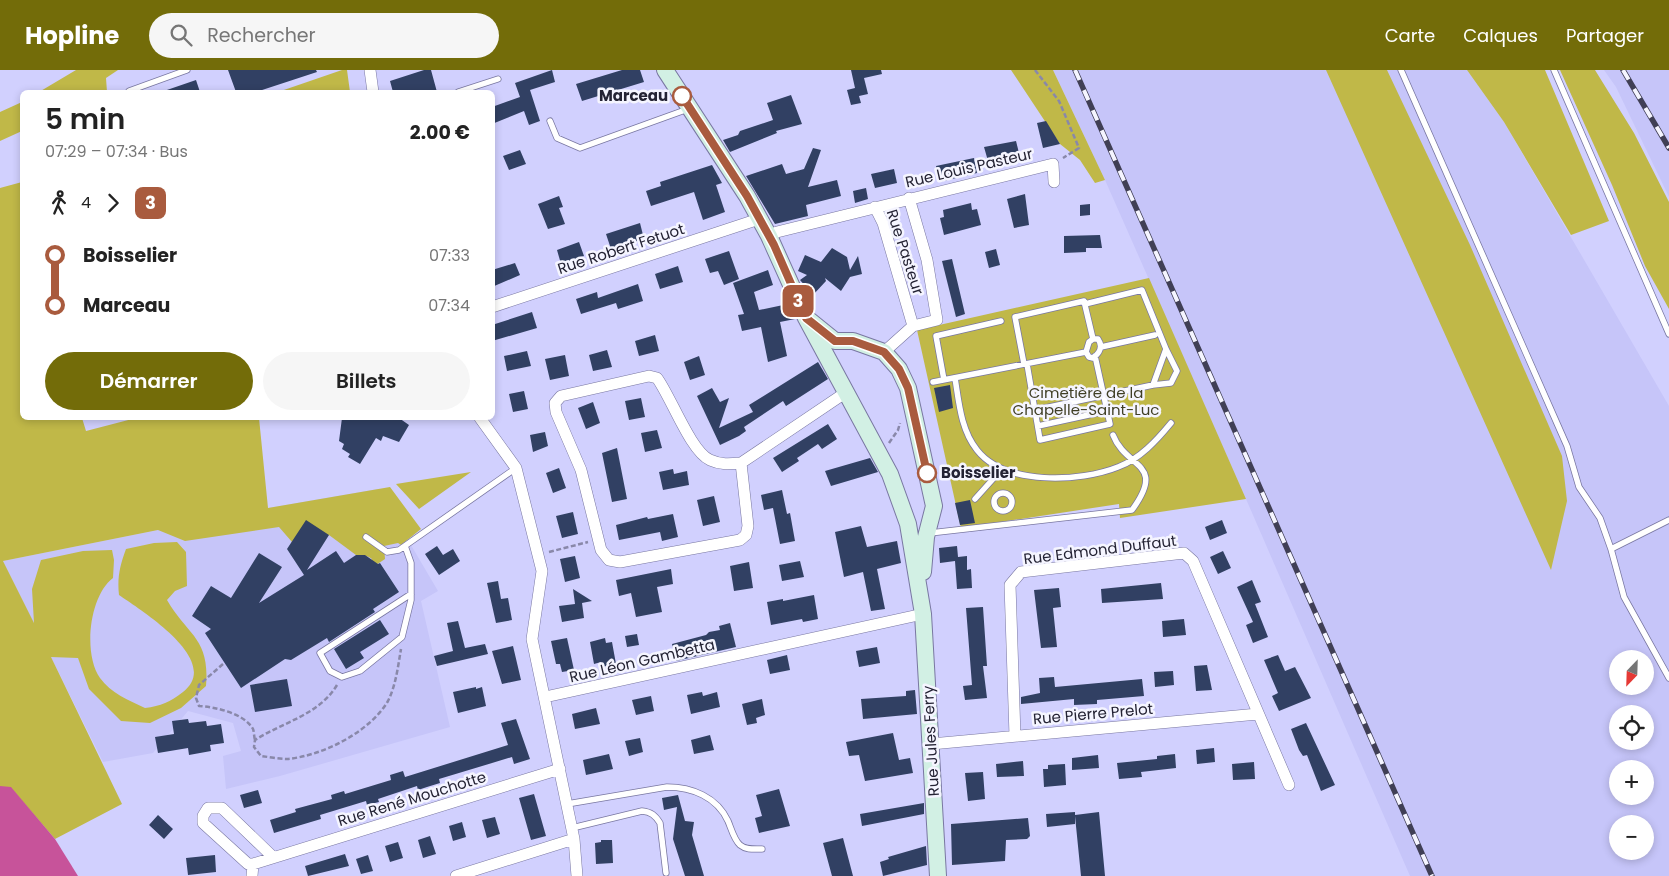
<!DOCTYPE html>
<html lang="fr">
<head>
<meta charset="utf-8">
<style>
	body { margin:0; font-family:Poppins,sans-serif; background:#f6f6f6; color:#222; height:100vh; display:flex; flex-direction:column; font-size:19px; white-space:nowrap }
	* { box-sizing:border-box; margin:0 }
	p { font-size:16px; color:#767676 }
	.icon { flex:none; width:28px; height:28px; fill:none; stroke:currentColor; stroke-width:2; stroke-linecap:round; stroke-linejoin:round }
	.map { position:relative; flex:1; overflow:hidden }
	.panel { position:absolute; left:20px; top:20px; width:475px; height:330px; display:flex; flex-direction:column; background:#fff; border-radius:8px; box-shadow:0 2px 8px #0003 }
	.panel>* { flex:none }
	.badge { padding:0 10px; border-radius:8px; font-size:18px; line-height:32px }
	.needle { width:32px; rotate:203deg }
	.controls { position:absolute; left:1609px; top:580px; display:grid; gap:10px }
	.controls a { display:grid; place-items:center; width:45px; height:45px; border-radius:50%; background:#fff; box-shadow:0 2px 8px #0003; font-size:25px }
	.map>.badge { position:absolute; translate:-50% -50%; box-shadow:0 0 0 2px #fff }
	.legs { display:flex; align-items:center; gap:8px; height:55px; padding:0 25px; font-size:16px }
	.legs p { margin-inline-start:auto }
	.headline { display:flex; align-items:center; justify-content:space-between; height:85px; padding:0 25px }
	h1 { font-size:28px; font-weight:600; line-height:38px }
	.button { display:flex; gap:10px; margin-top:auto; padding:10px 25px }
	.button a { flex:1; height:58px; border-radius:30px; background:#736c09; color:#fff; font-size:20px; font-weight:600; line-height:58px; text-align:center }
	.button a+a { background:#f6f6f6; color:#222 }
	ul { padding:0 25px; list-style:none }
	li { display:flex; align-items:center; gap:18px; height:50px; font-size:19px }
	li i { display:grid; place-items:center; width:8px; height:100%; margin:0 6px; background:currentColor }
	li i::after { content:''; width:12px; height:12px; margin:-6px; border:4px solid; border-radius:50%; background:#fff }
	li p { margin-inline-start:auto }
	li:first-child i { background:linear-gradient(#0000 50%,currentColor 0) }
	li:last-child i { background:linear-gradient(currentColor 50%,#0000 0) }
	header { display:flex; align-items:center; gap:30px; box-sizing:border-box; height:70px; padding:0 25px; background:#736c09; color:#fff }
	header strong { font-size:24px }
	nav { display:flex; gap:28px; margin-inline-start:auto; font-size:18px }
	.search { width:350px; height:45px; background:#f6f6f6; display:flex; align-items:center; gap:12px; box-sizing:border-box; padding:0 18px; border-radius:28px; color:#767676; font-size:19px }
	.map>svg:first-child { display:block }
	.built { fill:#c6c5f9; fill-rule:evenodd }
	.green { fill:#c0b848 }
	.water { fill:#c7539a }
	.building { fill:#314063 }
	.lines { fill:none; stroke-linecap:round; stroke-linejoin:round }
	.lane-casing { stroke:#7977a1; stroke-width:7 }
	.street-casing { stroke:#7977a1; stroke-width:12 }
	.secondary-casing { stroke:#7977a1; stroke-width:18 }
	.path { stroke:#8988a9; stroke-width:2.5; stroke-dasharray:5 2.5; stroke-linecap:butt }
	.lane { stroke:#fff; stroke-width:5.5 }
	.street { stroke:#fff; stroke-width:11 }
	.secondary { stroke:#d2f0e4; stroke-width:16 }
	.rail-casing { stroke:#403f55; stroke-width:5.5 }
	.rail { stroke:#f5f5ff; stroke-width:4; stroke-dasharray:11; stroke-linecap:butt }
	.line-1-casing { stroke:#fff; stroke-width:11 }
	.line-1 { stroke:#a95b3e; stroke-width:8 }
	.stop-1-dot { fill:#fff; stroke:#a95b3e; stroke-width:2.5 }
	.labels { text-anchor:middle; stroke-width:5; stroke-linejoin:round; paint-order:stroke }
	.stop-label { font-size:15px; font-weight:bold; fill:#242334; stroke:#f5f5ff; text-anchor:end }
	.street-label { font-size:15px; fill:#242334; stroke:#f5f5ff }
	.park-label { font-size:15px; fill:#403f26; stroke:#f5f5ff }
</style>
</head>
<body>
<header>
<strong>Hopline</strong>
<div class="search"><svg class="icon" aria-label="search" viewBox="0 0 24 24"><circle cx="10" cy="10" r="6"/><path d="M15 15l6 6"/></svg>Rechercher</div>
<nav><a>Carte</a><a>Calques</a><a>Partager</a></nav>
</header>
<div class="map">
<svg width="1669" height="806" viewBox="0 0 1669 806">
	<rect width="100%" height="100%" fill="#d1d0fe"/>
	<path class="built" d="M1053 0H1467L1504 52 1669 336V806H1410L1246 429 1105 110ZM1618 589H1645V616H1618ZM1618 644H1645V671H1618ZM1618 699H1645V726H1618ZM1618 754H1645V781H1618Z
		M1604 0H1669V127L1616 17Z
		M378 419 438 521 421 531 450 657 280 706 226 719 223 686 241 681 233 653 188 641 153 683 103 692 3 491 268 438Z"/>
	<path class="green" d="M76 0H118L106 8 107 22H39Z
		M342 0H347L350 22H278Z
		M1011 0H1053L1105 110 1095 113 1080 90 1060 74Z
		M1326 0H1387L1470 175 1562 386 1567 431 1551 500Z
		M1467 0H1545L1609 151 1571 165 1504 52Z
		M1560 0H1595L1634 63 1669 132V239L1645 196 1612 115Z
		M22 32V61L0 71V42Z
		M22 112V348H82L86 361 136 348H259L268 438 390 417 421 459 401 475 398 473 384 476 385 489 373 497 369 493 372 489C367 485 362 485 356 485L329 465 292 472 279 457 185 471 158 460 3 491 34 553 32 519 41 490 83 481 112 480 114 490 113 508C89 526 83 584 100 608 111 623 128 630 145 638 161 636 170 632 183 622 223 591 142 541 119 525 117 508 120 495 126 479L154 473 177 472 186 482 187 516 175 521 167 530C188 566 210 568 206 616L181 638 150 653 121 651 89 619 78 588 51 587 122 734 55 769 11 718 0 730V118Z
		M1149 208 1246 429 1120 448 1119 434 961 458 917 260Z
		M471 402 419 439 396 414Z"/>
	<path class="water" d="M0 716 11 717 55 769 78 806H0Z"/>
	<path class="building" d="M228 0H316L317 2 256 22H236Z
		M424 0H431L437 22H393L390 11Z
		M552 0 555 12 530 20 540 51 529 55 524 41 492 54V37L520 27 515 13Z
		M622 0H640L644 12 582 31 576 14Z
		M851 0H881L882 4 864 8 868 24 859 26 861 33 851 35 847 20 855 18Z
		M196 10 200 22H164V21Z
		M791 25 802 54 776 61 777 63 730 82 723 70 738 65 740 61 773 50 767 33Z
		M1046 51 1060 74 1043 78 1037 53Z
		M1016 71 1019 83 988 91 984 77Z
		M813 78 821 80 808 117 837 110 841 126 806 135 808 146 775 154 746 106 782 94 786 104 804 99Z
		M520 80 526 94 509 100 503 86Z
		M974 88 977 103 939 112 936 96Z
		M712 95 722 113 716 115 725 142 703 150 694 122 651 136 646 121 661 116 660 112Z
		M894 99 897 113 875 118 871 104Z
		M866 118 868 129 855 133 853 121Z
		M1025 124 1029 155 1014 158 1007 129Z
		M559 126 563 137 559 138 565 154 548 159 538 134Z
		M971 133 972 140 977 139 981 155 944 165 940 148 944 147 943 140Z
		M1090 134V145L1080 146V135Z
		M640 153 644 169 611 179 606 164Z
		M1100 165 1102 178H1086V182L1064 183V166Z
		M579 172 584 186 561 194 557 180Z
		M832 178 847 187 850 200 858 186 862 204 850 207 841 221 825 208 826 211 813 225 800 210 807 205 798 201 805 185 821 192Z
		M996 179 1000 195 989 198 985 182Z
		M729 181 739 209 724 215 718 201 710 203 705 189Z
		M952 189 965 244 956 247 942 191Z
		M515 193 520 205 492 217V200Z
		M678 196 683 212 660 219 655 204Z
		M768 200 773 215 754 222 759 240 788 234 795 249 780 252 787 286 768 292 761 257 742 261 738 245 744 244 733 213Z
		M638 214 643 231 618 239 616 233 581 244 576 229 597 222 598 228Z
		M532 242 537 258 492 271V255Z
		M655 265 659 281 639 286 635 271Z
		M607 280 612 297 593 301 589 285Z
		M527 281 531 296 507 301 504 286Z
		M565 285 569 306 550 310 545 289Z
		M699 286 705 305 690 310 684 292Z
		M818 292 828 309 786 336 783 331 744 357 746 361 739 366 720 375 697 326 712 318 720 332 729 328 719 358 753 342 749 335Z
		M950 315 953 338 939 342 934 318Z
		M524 321 528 339 513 342 509 324Z
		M641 328 645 347 629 350 625 331Z
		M593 332 600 353 586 359 578 338Z
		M342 348H399L409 355 399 372 383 366 381 371 376 368 360 394 348 387 350 384 342 379 344 374 339 371Z
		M828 354 837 369 822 379 818 374 797 388 799 391 782 402 773 388Z
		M657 360 662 378 645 382 641 363Z
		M545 362 548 376 533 382 530 365Z
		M617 378 627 429 612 432 602 383Z
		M870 388 878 402 831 416 825 401Z
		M559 398 566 418 553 423 546 403Z
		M673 399 674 404 687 401 689 415 663 420 659 402Z
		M782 420 787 444 790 443 795 471 780 474 773 438 764 440 761 425Z
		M714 426 720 452 703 456 697 430Z
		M970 430 975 453 960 455 955 433Z
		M573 442 578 464 562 468 556 446Z
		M673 444 678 467 662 471 660 462 619 470 616 455 647 447 648 449Z
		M306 450 329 465 307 500 336 481 344 493 356 485H365L378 494 380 493 399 522 373 539 375 542 329 572 327 568 291 590 285 589 241 618 205 563 211 559 192 546 211 516 231 528 259 483 282 497 259 533 304 505 287 479Z
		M1222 450 1227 463 1210 470 1205 457Z
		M861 456 867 477 897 471 901 493 877 499 885 539 871 541 863 502 844 507 835 462Z
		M437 476 443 485 453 479 460 491 439 505 425 484Z
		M957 476 958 487 967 486V500L971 499 972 518 957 519 955 491 940 493 939 478Z
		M1223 481 1231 498 1218 504 1210 487Z
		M575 486 580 508 565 512 560 489Z
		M800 491 804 507 782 511 779 495Z
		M749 492 753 518 734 521 730 496Z
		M671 499 673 514 657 517 662 542 636 547 631 523 619 526 616 510Z
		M1252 510 1261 532 1255 534 1268 567 1253 573 1246 555 1253 552 1237 517Z
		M498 511 501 529 508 528 512 550 496 553 487 513Z
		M1161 513 1163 529 1102 533 1101 519Z
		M1059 518 1061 537 1053 538 1057 577 1041 578 1034 520Z
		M573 519 592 531 582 533 584 548 562 552 559 536 575 534Z
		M814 525 818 549 803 552 802 549 771 555 767 532 783 529V531Z
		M983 537 987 596H983L987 628 965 630 963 616 972 615 966 538Z
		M1184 549 1186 565 1163 567 1162 551Z
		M380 550 389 564 360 582 364 588 346 599 334 579Z
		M458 551 465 578 485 574 488 584 437 596 434 586 453 581 447 553Z
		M730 553 736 577 676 591 672 574 706 565 709 562 720 560 719 556Z
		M637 564 639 575 627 577 625 566Z
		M567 568 574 600 562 602 560 594H556L551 571Z
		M605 568 606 573 612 572 616 594 602 597 601 592 594 594 590 572Z
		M513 576 521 610 502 614 492 581Z
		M877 577 880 593 859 597 856 581Z
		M787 585 790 600 770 604 767 590Z
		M1278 585 1285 601 1295 597 1311 628 1279 641 1272 626 1278 623 1264 590Z
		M1207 595 1212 620 1196 621 1194 596Z
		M1173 601 1174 615 1155 617 1154 602Z
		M1054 607 1055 617 1142 609 1144 626 1097 630V634L1074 635V629L1021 634V627L1040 623 1039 608Z
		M287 609 292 636 255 642 250 615Z
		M476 617V619L482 617 486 636 458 643 453 622Z
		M915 620 917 644 863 649 861 629 906 626V621Z
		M702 622 703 626 717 622 720 637 691 644 687 625Z
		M651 626 654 641 636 645 632 630Z
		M762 629 765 645 756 648 757 653 747 655 742 634Z
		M596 638 600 654 575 659 572 644Z
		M188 649 189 653 206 651 207 656 221 654 224 673 210 675 211 681 189 685 188 678 158 683 155 667 174 664 172 651Z
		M516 649 530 689 514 694 512 687 439 709 440 713 427 717 418 720 417 716 378 729 379 732 367 735 366 731 320 745 321 749 274 763 270 750 296 742 295 739 332 729 331 725 344 721 345 724 391 710 390 705 403 701 405 707 508 675 501 653Z
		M1306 653 1335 715 1321 721 1307 685 1303 686 1299 680 1291 659Z
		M893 663 899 690 910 688 913 703 865 711 859 685 849 686 846 672Z
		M710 665 714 680 694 684 691 670Z
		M640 668 643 682 629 686 625 671Z
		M1214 678 1215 692 1197 694 1196 680Z
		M609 684 613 699 586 705 583 690Z
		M1175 684 1176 698 1141 702 1142 707 1119 709 1117 693 1157 689V686Z
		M1098 685 1099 698 1072 700V688Z
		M1023 691 1024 706 997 707 996 694Z
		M1254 692 1255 709 1233 710 1232 694Z
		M1065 694 1066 715 1044 717 1043 699H1048V695Z
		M983 702 985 729 968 731 965 703Z
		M779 719 790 756 759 763 755 748 762 746 756 725Z
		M258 720 262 733 244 738 240 725Z
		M534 724 546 766 531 770 519 728Z
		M678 725 685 751 694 752 692 765 704 806H685L673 769 677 737 664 740 662 728Z
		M924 733V744L862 756 860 744Z
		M1075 742V745L1099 742 1105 806H1081L1075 746V754L1047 757 1046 744Z
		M158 745 173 759 164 769 149 755Z
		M495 747 500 764 487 768 482 750Z
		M1028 748 1030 766 1027 769 1006 770 1005 791 952 795 951 754Z
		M462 752 466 767 453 771 449 756Z
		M430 766 436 784 423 788 418 770Z
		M843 768 853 806H832L823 773Z
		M601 770H612L613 793 596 794 595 773 601 772Z
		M398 772 403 788 390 792 385 776Z
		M926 776 927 795 883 806 880 792 889 789 888 787Z
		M345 784 349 796 308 806 305 796Z
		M215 785 216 802 188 805 186 788Z
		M368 785 373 801 361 804 356 789Z"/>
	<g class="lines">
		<g class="lane-casing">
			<path id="lane" d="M1401 0 1567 376 1579 417 1600 448 1611 479 1624 527 1669 608
				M1554 0 1669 264
				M129 21 187 0
				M458 22 498 9
				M550 51 557 68 580 78 688 39
				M1093 269H1098C1103 276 1100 283 1093 288L1089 287 1086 282 1089 272Z
				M1101 277 1155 265
				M1024 294 1015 247 1084 231 1093 269
				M1027 294 1040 370 1110 354 1095 286
				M955 308C959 333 961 360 977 380 1005 416 1081 412 1118 397 1140 389 1157 370 1171 353
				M944 310 936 266 1001 251
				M933 312 1086 282
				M1153 315 1171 313 1177 301 1166 279
				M1035 340 1153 315 1166 279 1142 220 1085 234
				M1038 356 1107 341
				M994 432a9 9 0 1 1 18 0a9 9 0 1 1-18 0Z
				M975 429 1002 399
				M930 463 1132 440C1167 392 1126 399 1113 365
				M366 467 387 482 399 480 516 398
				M405 476 411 493V530L402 567 360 601 342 607 330 601 320 583 411 524
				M1611 479 1669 450
				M567 734 667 717C692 717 717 727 728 751 731 758 734 770 740 775 746 780 754 779 762 779
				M572 758 642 741C651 742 655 745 660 753L666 803"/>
		</g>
		<g class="street-casing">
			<path id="street" d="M370 0 373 22
				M875 137 883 153 913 256
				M769 166 777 162 1053 94 1054 112
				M492 237 759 149
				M884 282 913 256 937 250 927 190 909 128
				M480 348 516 398 542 501 532 569 574 769 577 806
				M741 393 748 456 746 465 740 470 620 492 609 490 601 480 581 400 556 342 555 333 561 326 649 306 657 308C671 327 691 382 710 390 721 395 730 394 741 393L845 323
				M545 627 923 544
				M1015 666 1010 515 1021 502 1184 483 1193 491 1289 715
				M931 674 1258 644
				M273 787 222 738H208L203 746V753L248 794H253L560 699
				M252 806 253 794
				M456 806 574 769"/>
		</g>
		<g class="secondary-casing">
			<path id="secondary" d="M665 0 747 126 769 166 806 248 890 404 908 454 923 544 938 806
				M809 250 835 271H853L884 282 899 299 908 318 934 436 926 467 923 502"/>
		</g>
		<path class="path" d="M1035 0 1059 31 1079 78 1063 88
			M889 373 898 360 900 353
			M549 482 588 472
			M223 594 199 615 196 628 199 636C215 637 244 643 253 659 254 661 254 667 255 670
			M337 615C319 645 283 652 255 670L254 677 261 686C269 687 279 689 287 689 322 686 370 662 388 631 396 615 398 596 401 579"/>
		<use href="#lane" class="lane"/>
		<use href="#street" class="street"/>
		<use href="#secondary" class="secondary"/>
		<g class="rail-casing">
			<path id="rail" d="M1075 0 1432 806
				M1623 0 1669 78"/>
		</g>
		<use href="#rail" class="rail"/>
	</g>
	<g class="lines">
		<g class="line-1-casing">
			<path id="line-1" d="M682 26 747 126 774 175 806 248 835 271H853L884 282 899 299 908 318 927 403"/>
		</g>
		<use href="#line-1" class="line-1"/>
	</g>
	<g class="stop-1-dot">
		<circle cx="682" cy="26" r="9"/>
		<circle cx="927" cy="403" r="9"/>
	</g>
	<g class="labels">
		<g class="stop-label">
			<text x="668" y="31">Marceau</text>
			<text x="941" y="408" text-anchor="start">Boisselier</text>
		</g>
		<g class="street-label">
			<text transform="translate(969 98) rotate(-13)" y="5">Rue Louis Pasteur</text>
			<text transform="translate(621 179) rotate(-18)" y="5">Rue Robert Fetuot</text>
			<text transform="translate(905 182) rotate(72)" y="5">Rue Pasteur</text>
			<text transform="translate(1100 480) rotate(-7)" y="5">Rue Edmond Duffaut</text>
			<text transform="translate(642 591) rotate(-13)" y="5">Rue Léon Gambetta</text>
			<text transform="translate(1093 644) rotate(-5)" y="5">Rue Pierre Prelot</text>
			<text transform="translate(931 671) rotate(-93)" y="5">Rue Jules Ferry</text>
			<text transform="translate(412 729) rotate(-17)" y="5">Rue René Mouchotte</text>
		</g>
		<g class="park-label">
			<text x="1086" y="328">Cimetière de la<tspan x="1086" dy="17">Chapelle-Saint-Luc</tspan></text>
		</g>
	</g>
</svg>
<div class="controls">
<a><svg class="needle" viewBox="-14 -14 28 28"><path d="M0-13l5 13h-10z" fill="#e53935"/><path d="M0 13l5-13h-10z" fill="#767676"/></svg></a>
<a><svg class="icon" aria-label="locate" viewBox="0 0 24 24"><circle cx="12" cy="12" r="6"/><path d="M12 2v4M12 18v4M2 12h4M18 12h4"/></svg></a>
<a>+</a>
<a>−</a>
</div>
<b class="badge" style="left:798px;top:231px;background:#a95b3e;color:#fff">3</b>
<section class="panel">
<div class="headline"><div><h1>5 min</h1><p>07:29 – 07:34 · Bus</p></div><b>2.00 €</b></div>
<div class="legs"><svg class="icon" aria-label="walk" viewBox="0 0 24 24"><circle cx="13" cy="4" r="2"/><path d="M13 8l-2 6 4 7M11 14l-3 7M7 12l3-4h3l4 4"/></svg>4<svg class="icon" aria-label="forward" viewBox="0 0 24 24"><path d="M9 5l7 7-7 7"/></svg><b class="badge" style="background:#a95b3e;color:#fff">3</b></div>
<ul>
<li><i style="color:#a95b3e"></i><b>Boisselier</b><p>07:33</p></li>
<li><i style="color:#a95b3e"></i><b>Marceau</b><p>07:34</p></li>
</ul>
<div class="button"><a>Démarrer</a><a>Billets</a></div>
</section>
</div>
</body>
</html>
